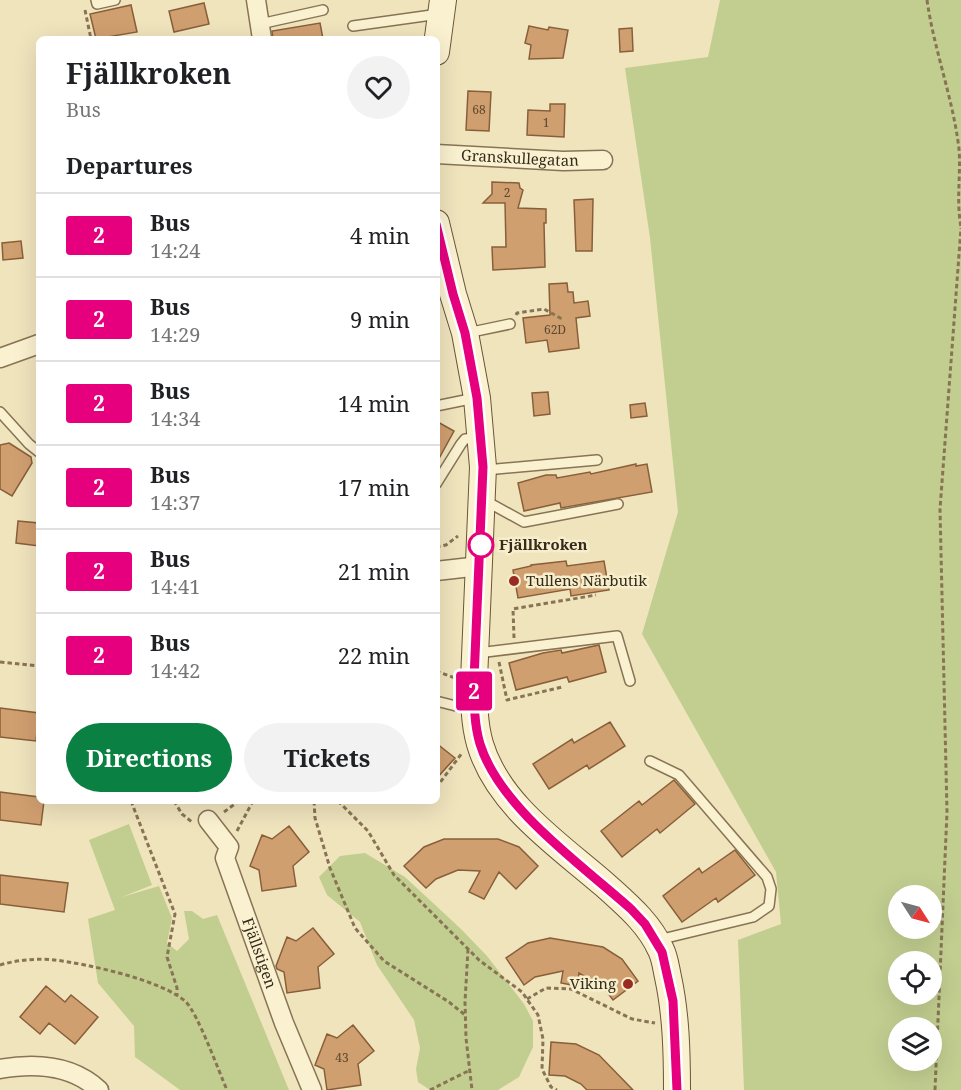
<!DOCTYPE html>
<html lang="en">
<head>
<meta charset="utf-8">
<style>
	body { margin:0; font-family:"Noto Serif",serif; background:#f2f2f2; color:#202124; height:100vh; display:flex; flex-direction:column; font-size:22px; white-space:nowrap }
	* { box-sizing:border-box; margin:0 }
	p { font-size:20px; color:#757577 }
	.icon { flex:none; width:33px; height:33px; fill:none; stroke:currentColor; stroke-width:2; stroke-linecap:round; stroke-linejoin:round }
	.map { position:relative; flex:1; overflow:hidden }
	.sheet { position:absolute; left:36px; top:36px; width:404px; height:768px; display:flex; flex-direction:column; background:#fff; border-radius:9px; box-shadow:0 6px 24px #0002 }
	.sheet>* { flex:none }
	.badge { padding:0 12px; border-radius:4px; font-size:21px; line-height:39px }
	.needle { width:39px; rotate:126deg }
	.buttons { position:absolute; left:888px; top:885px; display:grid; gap:12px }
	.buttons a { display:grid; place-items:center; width:54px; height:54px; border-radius:50%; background:#fff; box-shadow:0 6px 24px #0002; font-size:30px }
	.map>.badge { position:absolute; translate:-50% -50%; box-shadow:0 0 0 3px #fff }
	h2 { padding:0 30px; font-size:22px; line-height:54px }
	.round { display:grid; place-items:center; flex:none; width:63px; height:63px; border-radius:32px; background:#f2f2f2 }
	.headline { display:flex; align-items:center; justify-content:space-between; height:102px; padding:0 30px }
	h1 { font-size:28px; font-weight:700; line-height:45px }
	.primary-button { display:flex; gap:12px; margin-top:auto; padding:12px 30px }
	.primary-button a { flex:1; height:69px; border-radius:36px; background:#0b8043; color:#fff; font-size:24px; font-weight:700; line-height:69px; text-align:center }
	.primary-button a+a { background:#f2f2f2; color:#202124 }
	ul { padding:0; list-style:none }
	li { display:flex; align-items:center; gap:18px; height:84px; padding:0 30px; border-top:2px solid #e0e0e0 }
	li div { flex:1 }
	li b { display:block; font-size:22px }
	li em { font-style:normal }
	li .badge { min-width:66px; font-weight:700; text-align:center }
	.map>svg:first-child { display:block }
	.green { fill:#c2ce90; fill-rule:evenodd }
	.building { fill:#d09f70; stroke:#885f3a; stroke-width:1.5 }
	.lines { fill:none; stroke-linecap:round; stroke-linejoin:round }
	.lane-casing { stroke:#887455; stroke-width:12 }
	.street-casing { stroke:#887455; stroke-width:21 }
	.secondary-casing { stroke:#695539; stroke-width:28 }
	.path { stroke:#887455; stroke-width:3; stroke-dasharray:4.5 3; stroke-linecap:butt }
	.lane { stroke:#faf1d0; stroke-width:9 }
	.street { stroke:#faf1d0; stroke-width:18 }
	.secondary { stroke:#faf1d0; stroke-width:26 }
	.line-casing { stroke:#fff; stroke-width:14 }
	.line { stroke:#e6007e; stroke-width:9 }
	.stop-dot { fill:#fff; stroke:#e6007e; stroke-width:3 }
	.poi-dot { fill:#992b23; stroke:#f7eecc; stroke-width:2 }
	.labels { text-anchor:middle; stroke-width:5; stroke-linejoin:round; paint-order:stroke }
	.number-label { font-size:12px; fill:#5c4730 }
	.street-label { font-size:15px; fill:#362a1b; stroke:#f7eecc }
	.stop-label { font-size:15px; font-weight:bold; fill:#362a1b; stroke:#f7eecc; text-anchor:start }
	.poi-label { font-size:15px; fill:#362a1b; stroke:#f7eecc; text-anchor:start }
</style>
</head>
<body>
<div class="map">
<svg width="961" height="1090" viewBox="0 0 961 1090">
	<rect width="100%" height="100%" fill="#f0e4bd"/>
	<path class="green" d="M720 0H961V1090H744L738 940 781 924 776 872 642 634 678 512 650 238 625 68 708 57ZM898 896H932V928H898ZM898 962H932V994H898ZM898 1028H932V1060H898Z
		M129 824 152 885 122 897 159 886 172 918 167 943 177 951 189 939 184 911H192L203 919 217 915 289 1090H180L135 1057 134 1026 98 983 88 919 115 910 89 840Z
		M365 853 405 877 461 929 487 956 524 1004 533 1021V1047L519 1077 498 1090H430L418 1082 416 1069 420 1048 414 1020 377 965 360 922 327 895 319 877 340 856Z"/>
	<path class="building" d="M204 3 209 24 174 32 169 11Z
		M131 5 137 32 96 39 90 14Z
		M320 23 323 39H273L272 31Z
		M529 26 548 30 549 27 568 30 563 58 529 59 531 45 525 43Z
		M632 28 633 51 620 52 619 29Z
		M468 91 491 92 489 131 466 130Z
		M550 104H565L564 137 527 135 528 110 550 111Z
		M492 182 519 183 520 188 523 190 518 208 546 209V223H544L545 267 493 270 492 247H506L505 203H483L492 194Z
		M593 199 592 251H576L574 200Z
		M21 241 23 258 3 260 2 243Z
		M567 283 568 292H573L574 303 588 301 590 316 576 318 579 348 549 352 547 340 526 343 523 318 550 315 549 284Z
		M548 392 550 414 534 416 532 393Z
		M645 403 647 416 631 418 630 405Z
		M436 421 454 431 436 464Z
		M9 443 31 457 32 463 12 496 0 489V445Z
		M636 464V466L647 464 652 492 561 508 560 503 524 511 518 483 546 475H556L557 478 590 472 591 474Z
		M18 521 39 523V546L16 543Z
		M566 561 567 566 604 561 609 590 571 596 570 589 518 598 513 570 531 566V565Z
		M599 645 606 672 569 682 567 677 516 690 509 663 543 653 561 650 562 653Z
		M0 708 39 713 36 741 0 737Z
		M610 722 625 746 589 769 587 765 549 789 533 764 572 739 574 743Z
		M436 743 455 758 436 779Z
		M674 780 695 804 660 833 657 829 622 857 601 831 639 801 642 805Z
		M0 792 39 797V801H44L41 825 0 820Z
		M289 826 309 852 293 866 296 886 262 891 259 870 250 866 262 835 272 839Z
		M444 839H498L519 847 538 866 516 889 499 872 484 899 469 892 480 871 458 870 436 879 426 888 404 866 424 847Z
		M735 850 755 875 718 902 716 898 682 922 663 896 699 868 702 873Z
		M0 875 68 883 64 912 0 904Z
		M313 928 334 954 318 967 320 988 287 993 284 972 277 969 276 966 287 937 296 941Z
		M550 938 603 947 622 959 638 981 613 1000 604 988 579 973 577 986 561 983 563 971 535 977 524 985 506 958 528 943Z
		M46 986 65 1002 71 995 98 1017 75 1044 49 1023 40 1034 20 1017Z
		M353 1025 374 1051 358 1064 361 1085 327 1090 324 1069 315 1065 327 1034 337 1038Z
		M551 1042 576 1044 599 1055 633 1090H587L581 1084 565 1076 549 1075Z"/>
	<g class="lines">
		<g class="lane-casing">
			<path id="lane" d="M96 0 97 4 115 0
				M260 24 323 10
				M353 26 439 14
				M467 333 510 324
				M436 406 475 398
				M0 412 29 444 39 452
				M486 470 597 460
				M436 484 461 444 465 439 478 438
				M484 500 524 522 618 504
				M478 653 617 636 630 681
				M436 701 460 707 472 708
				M650 761 679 775 767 877 771 889 769 906 753 917 658 940"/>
		</g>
		<g class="street-casing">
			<g id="street">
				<path d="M256 0 262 39"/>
				<path id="s1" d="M436 154 563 161 603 160"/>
				<path d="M0 358 39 344"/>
				<path d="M436 571 480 566"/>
				<path id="s2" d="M208 820 229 847 225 858 284 1023 312 1090"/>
				<path d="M0 1069C34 1063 72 1065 99 1090"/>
			</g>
		</g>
		<g class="secondary-casing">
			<path id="secondary" d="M436 52 443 0
				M436 223 453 294 465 333 477 398 483 467 474 680C474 702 474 723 480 744 498 805 559 845 605 885 627 905 649 923 661 950 665 958 666 968 668 977 676 1014 677 1052 677 1090"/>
		</g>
		<path class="path" d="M927 0C934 50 953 98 959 149 961 174 956 201 961 227
			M85 10 91 39
			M131 39 135 38
			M516 315 517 313 544 309 562 319
			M436 547 446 545 458 536
			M514 638 513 609 596 595
			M0 662 39 666
			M499 662 507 700 562 687
			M436 671 455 678
			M436 788 462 753
			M131 801 175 914 167 957 177 988V996
			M174 801 182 814 192 822
			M314 801 315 818 330 868 355 928 384 961 449 1002 465 1015
			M338 801 368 831 394 875 479 960 522 992 538 1015 543 1039 542 1069 551 1087 557 1090
			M224 812 239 801
			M237 831 253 801
			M468 949 465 1002 466 1038 472 1090
			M0 965C17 960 37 958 55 960 87 964 162 980 186 1002 198 1014 219 1072 227 1090
			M527 999 546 988 571 989 632 1019 655 1023
			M430 1090 470 1070
			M935 1090 947 812 940 509 961 228"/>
		<use href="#lane" class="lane"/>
		<use href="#street" class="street"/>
		<use href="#secondary" class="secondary"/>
	</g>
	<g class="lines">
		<g class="line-casing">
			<path id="line" d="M436 224 453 294 465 333 477 398 483 467 474 680C474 702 474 724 480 744 500 808 582 865 631 909L645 924 662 952 673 1001 677 1090"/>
		</g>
		<use href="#line" class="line"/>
	</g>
	<circle class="stop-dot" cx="481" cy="545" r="12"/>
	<g class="poi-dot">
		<circle cx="514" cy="581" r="6"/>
		<circle cx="628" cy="984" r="6"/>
	</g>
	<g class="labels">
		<g class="number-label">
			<text x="479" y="114">68</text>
			<text x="546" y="127">1</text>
			<text x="507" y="197">2</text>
			<text x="555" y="334">62D</text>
			<text x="342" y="1062">43</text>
		</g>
		<g class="street-label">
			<text dy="5" stroke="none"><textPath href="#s1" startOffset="84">Granskullegatan</textPath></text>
			<text dy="5" stroke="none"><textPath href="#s2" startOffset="147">Fjällstigen</textPath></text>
		</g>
		<g class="stop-label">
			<text x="499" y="550">Fjällkroken</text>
		</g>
		<g class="poi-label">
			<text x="526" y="586">Tullens Närbutik</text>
			<text x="616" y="989" text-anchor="end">Viking</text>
		</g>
	</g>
</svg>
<div class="buttons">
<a><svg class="needle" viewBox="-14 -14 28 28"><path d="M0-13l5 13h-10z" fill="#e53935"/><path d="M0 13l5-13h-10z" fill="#757577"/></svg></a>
<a><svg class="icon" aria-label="locate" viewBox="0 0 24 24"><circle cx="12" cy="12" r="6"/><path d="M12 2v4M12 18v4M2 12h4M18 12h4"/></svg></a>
<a><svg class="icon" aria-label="layers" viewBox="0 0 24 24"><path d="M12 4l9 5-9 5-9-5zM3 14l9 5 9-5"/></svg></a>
</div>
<b class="badge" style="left:474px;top:691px;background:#e6007e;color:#fff">2</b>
<section class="sheet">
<div class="headline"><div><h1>Fjällkroken</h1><p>Bus</p></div><a class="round"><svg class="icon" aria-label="heart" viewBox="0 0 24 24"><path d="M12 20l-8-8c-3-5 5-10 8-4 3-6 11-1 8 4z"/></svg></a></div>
<h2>Departures</h2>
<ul>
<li><span class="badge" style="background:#e6007e;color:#fff">2</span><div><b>Bus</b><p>14:24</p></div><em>4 min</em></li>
<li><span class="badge" style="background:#e6007e;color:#fff">2</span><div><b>Bus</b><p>14:29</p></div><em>9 min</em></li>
<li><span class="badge" style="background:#e6007e;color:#fff">2</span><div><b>Bus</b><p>14:34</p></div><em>14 min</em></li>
<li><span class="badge" style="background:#e6007e;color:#fff">2</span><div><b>Bus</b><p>14:37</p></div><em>17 min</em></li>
<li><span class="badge" style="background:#e6007e;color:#fff">2</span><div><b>Bus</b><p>14:41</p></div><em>21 min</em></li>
<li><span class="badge" style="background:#e6007e;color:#fff">2</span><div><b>Bus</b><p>14:42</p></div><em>22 min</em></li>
</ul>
<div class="primary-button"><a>Directions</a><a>Tickets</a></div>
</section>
</div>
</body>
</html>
